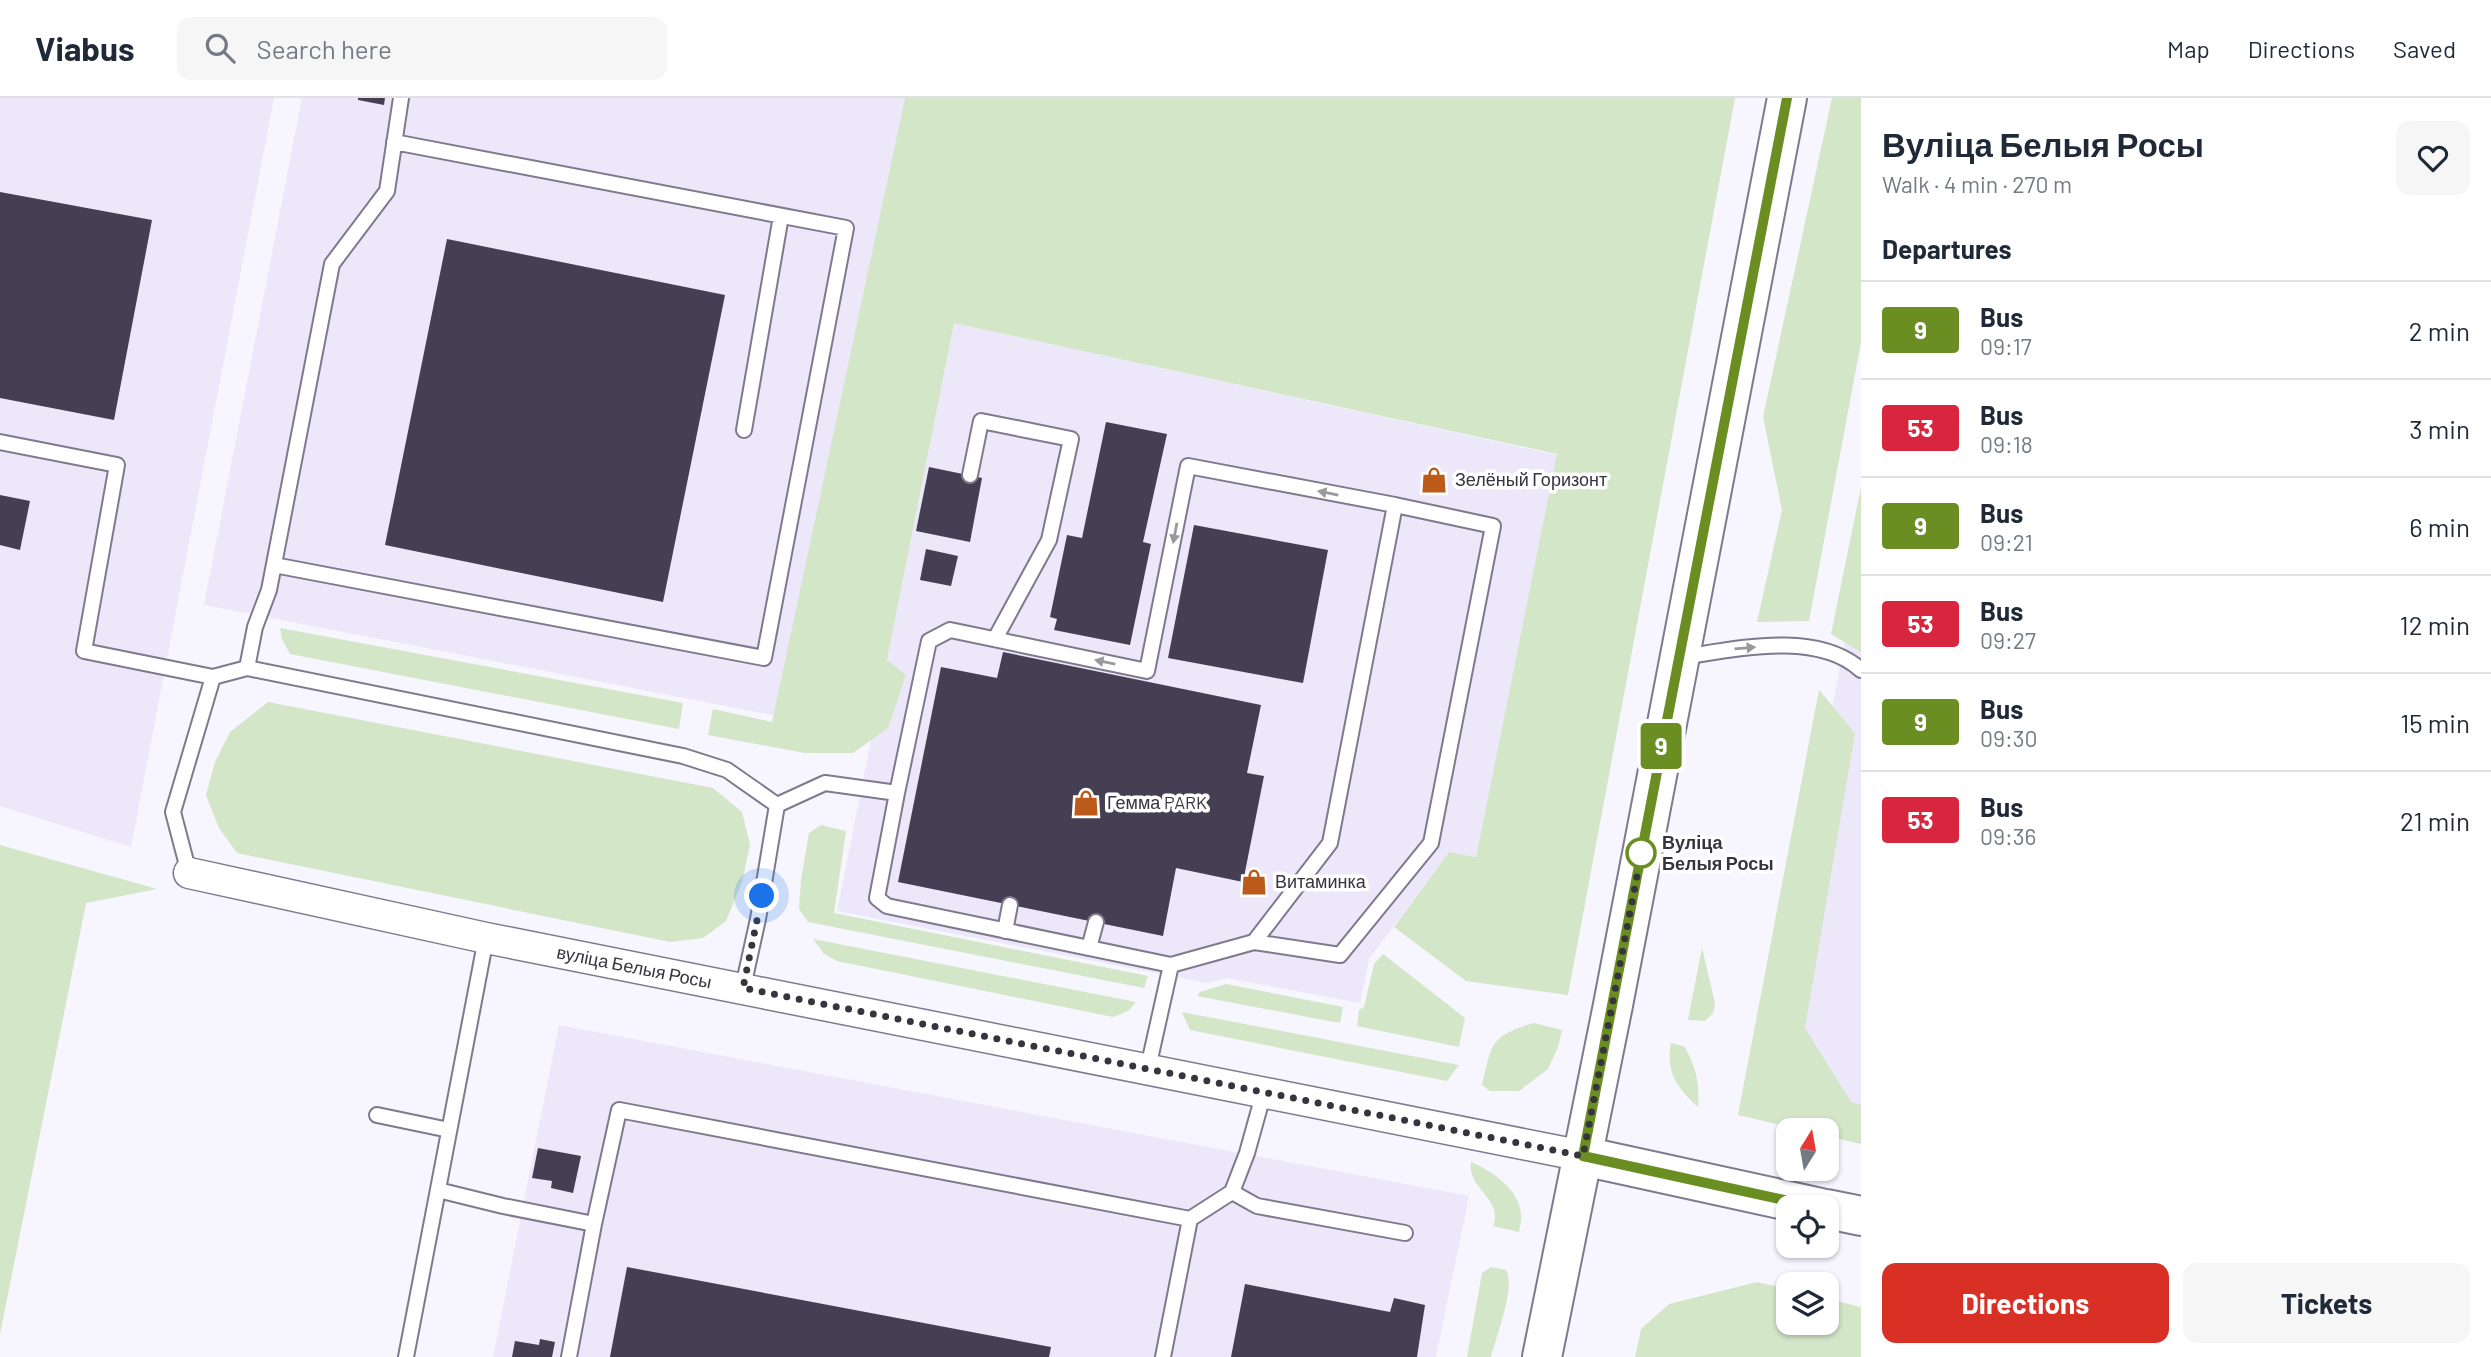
<!DOCTYPE html>
<html lang="en">
<head>
<meta charset="utf-8">
<style>
	body { margin:0; font-family:Barlow,sans-serif; background:#f6f6f7; color:#1f2937; height:100vh; display:flex; flex-direction:column; font-size:26px; white-space:nowrap }
	* { box-sizing:border-box; margin:0 }
	p { font-size:23px; color:#747a83 }
	.icon { flex:none; width:38px; height:38px; fill:none; stroke:currentColor; stroke-width:2; stroke-linecap:round; stroke-linejoin:round }
	.map { position:relative; flex:1; overflow:hidden }
	.details { display:flex; flex-direction:column; background:#fff; width:630px }
	.details>* { flex:none }
	.badge { padding:0 14px; border-radius:5px; font-size:24px; line-height:46px }
	.needle { width:46px; rotate:11deg }
	.tools { position:absolute; left:1776px; top:1020px; display:grid; gap:14px }
	.tools a { display:grid; place-items:center; width:63px; height:63px; border-radius:14px; background:#fff; box-shadow:0 2px 5px #0004; font-size:35px }
	.you { position:absolute; width:35px; height:35px; margin:-18px; border:5px solid #fff; border-radius:50%; background:#1a73e8; box-shadow:0 0 0 10px #1a73e833 }
	.map>.badge { position:absolute; translate:-50% -50%; box-shadow:0 0 0 4px #fff }
	h2 { padding:0 21px; font-size:26px; line-height:63px }
	.round { display:grid; place-items:center; flex:none; width:74px; height:74px; border-radius:14px; background:#f6f6f7 }
	.head { display:flex; align-items:center; justify-content:space-between; height:119px; padding:0 21px }
	h1 { font-size:33px; font-weight:700; line-height:52px }
	.action { display:flex; gap:14px; margin-top:auto; padding:14px 21px }
	.action a { flex:1; height:80px; border-radius:14px; background:#d93025; color:#fff; font-size:28px; font-weight:700; line-height:80px; text-align:center }
	.action a+a { background:#f6f6f7; color:#1f2937 }
	ul { padding:0; list-style:none }
	li { display:flex; align-items:center; gap:21px; height:98px; padding:0 21px; border-top:2px solid #e0e1e3 }
	li div { flex:1 }
	li b { display:block; font-size:26px }
	li em { font-style:normal }
	li .badge { min-width:77px; font-weight:700; text-align:center }
	header { display:flex; align-items:center; gap:42px; box-sizing:border-box; height:98px; padding:0 35px; background:#fff; border-bottom:2px solid #e0e1e3 }
	header strong { font-size:33px }
	nav { display:flex; gap:38px; margin-inline-start:auto; font-size:24px }
	.search { width:490px; height:63px; background:#f6f6f7; display:flex; align-items:center; gap:18px; box-sizing:border-box; padding:0 24px; border-radius:14px; color:#747a83; font-size:26px }
	main { display:flex; flex:1; min-height:0 }
	.map>svg:first-child { display:block }
	.built { fill:#ece8fa }
	.green { fill:#d3e6c8 }
	.building { fill:#443f52 }
	.lines { fill:none; stroke-linecap:round; stroke-linejoin:round }
	.service-casing { stroke:#7f798e; stroke-width:18 }
	.minor-casing { stroke:#7f798e; stroke-width:33 }
	.secondary-casing { stroke:#7f798e; stroke-width:42 }
	.service { stroke:#fff; stroke-width:14 }
	.minor { stroke:#fff; stroke-width:30 }
	.secondary { stroke:#fff; stroke-width:38 }
	.oneway { fill:#9a9a9e }
	.line-casing { stroke:#fff; stroke-width:16 }
	.line { stroke:#6b8e23; stroke-width:10 }
	.walk { stroke:#36343d; stroke-width:7; stroke-dasharray:0 12.6 }
	.stop-dot { fill:#fff; stroke:#6b8e23; stroke-width:3.5 }
	.labels { text-anchor:middle; stroke-width:7; stroke-linejoin:round; paint-order:stroke }
	.poi-label { font-size:18px; fill:#36343d; stroke:#fff; text-anchor:start }
	.stop-label { font-size:18px; font-weight:bold; fill:#36343d; stroke:#fff; text-anchor:start }
	.street-label { font-size:18px; fill:#36343d; stroke:#fff }
</style>
</head>
<body>
<header>
<strong>Viabus</strong>
<div class="search"><svg class="icon" aria-label="search" viewBox="0 0 24 24"><circle cx="10" cy="10" r="6"/><path d="M15 15l6 6"/></svg>Search here</div>
<nav><a>Map</a><a>Directions</a><a>Saved</a></nav>
</header>
<main>
<div class="map">
<svg width="1861" height="1259" viewBox="0 0 1861 1259">
	<rect width="100%" height="100%" fill="#f7f5fe"/>
	<path class="built" d="M0 0H274L131 749 0 708Z
		M302 0H923L803 623 204 507Z
		M954 225 1557 357 1476 759 1449 754 1369 861 1360 905 1227 880 1207 885 837 813Z
		M1848 528 1861 533V1027L1755 1002Z
		M559 927 1469 1098 1436 1259H493Z"/>
	<path class="green" d="M905 0H1735L1568 897 1466 883 1394 829 1449 754 1476 759 1557 356 954 225 887 562 906 577 888 630 853 655H805L708 637 713 611 772 624Z
		M1832 0H1861V244L1809 523 1757 524 1782 412 1763 319Z
		M1861 389V554L1831 536Z
		M280 530 683 605 679 631 290 556 282 541Z
		M1819 592 1855 635 1805 930 1851 1004 1861 1007V1046L1827 1038V1032H1803L1738 1017Z
		M268 604 713 690 742 714 750 747 742 784 726 823 703 840 670 844 237 755 219 730 206 697 215 664 230 634Z
		M821 727 846 733 834 815 1148 878 1144 890 808 824 799 811 801 782 809 735Z
		M0 747 157 791 86 805 0 1236Z
		M813 841 1136 904 1128 913 1113 919 837 863 824 856Z
		M1702 850 1715 905 1713 915 1705 923 1688 922Z
		M1383 856 1465 920 1459 949 1357 928 1359 912 1364 909 1374 866Z
		M1226 886 1343 909 1340 925 1197 898 1200 894Z
		M1182 914 1459 967 1447 983 1190 932Z
		M1534 925 1562 932 1558 949 1548 971 1519 993H1490L1482 987C1492 945 1490 938 1534 925Z
		M1671 945 1685 949C1696 970 1700 986 1698 1009 1678 991 1665 974 1671 945Z
		M1471 1064C1492 1073 1519 1091 1521 1116 1522 1122 1520 1128 1519 1134L1493 1128C1504 1100 1467 1092 1471 1064Z
		M1491 1169 1506 1172C1516 1188 1496 1239 1491 1259H1467L1482 1175Z
		M1757 1184 1788 1191V1225H1827V1201L1861 1209V1259H1635L1641 1231 1669 1206Z"/>
	<path class="building" d="M358 0H385L384 7 358 2Z
		M0 94 152 122 114 322 0 300Z
		M447 141 725 197 663 504 385 447Z
		M1106 324 1167 336 1143 444 1151 446 1130 547 1054 532 1057 521 1050 519 1067 437 1082 440Z
		M929 369 982 380 970 444 916 433Z
		M0 397 30 403 20 452 0 447Z
		M1194 427 1328 452 1303 585 1168 560Z
		M926 451 958 458 951 488 920 482Z
		M1003 554 1261 607 1247 675 1264 678 1243 784 1176 770 1163 838 898 784 941 569 997 580Z
		M538 1050 581 1058 573 1095 551 1090 552 1083 532 1080Z
		M627 1169 1051 1249 1049 1259H610Z
		M1245 1186 1390 1214 1394 1200 1425 1207 1417 1259H1231Z
		M540 1241 555 1244 552 1259H512L515 1243 539 1247Z"/>
	<g class="lines">
		<g class="service-casing">
			<path id="service" d="M744 332 781 118
				M0 344 117 367 84 553 213 579
				M970 377 981 323 1071 341 1049 442 995 541
				M274 467 764 560 846 130 394 44
				M1683 559C1736 551 1817 532 1861 572
				M247 570 255 529 269 492 332 166 387 93 401 0
				M897 695 877 800 887 808 1171 867 1254 844 1340 857 1431 745 1493 428 1395 407 1330 745 1254 844
				M777 707 825 685 897 695 929 543 950 532 1147 573 1188 368 1395 407
				M189 775 173 714 213 579 247 570 683 658 727 672 777 707 758 821 743 889
				M1005 833 1010 807
				M1089 850 1096 824
				M1148 970 1171 867
				M377 1017 449 1032
				M438 1092 503 1108 594 1126
				M1232 1094 1257 1108 1405 1135
				M406 1259 486 840
				M569 1259 594 1126 619 1012 1190 1121
				M1163 1259 1190 1121 1232 1094 1247 1055 1264 994"/>
		</g>
		<g class="minor-casing">
			<g id="minor">
				<path id="s1" d="M189 775 486 840 1583 1058"/>
			</g>
		</g>
		<g class="secondary-casing">
			<path id="secondary" d="M1583 1058 1821 1110
				M1827 1111 1861 1118
				M1542 1259 1613 907 1787 0"/>
		</g>
		<use href="#service" class="service"/>
		<use href="#minor" class="minor"/>
		<use href="#secondary" class="secondary"/>
	</g>
	<defs><path id="oneway-solid" d="M-6-.8H1V-3.2L6.5 0L1 3.2V.8H-6Z" transform="scale(1.75)"/></defs>
	<g class="oneway">
		<use href="#oneway-solid" transform="translate(1328 395) rotate(-169)"/>
		<use href="#oneway-solid" transform="translate(1175 435) rotate(101)"/>
		<use href="#oneway-solid" transform="translate(1745 550) rotate(-5)"/>
		<use href="#oneway-solid" transform="translate(1105 564) rotate(-168)"/>
	</g>
	<g class="lines">
		<g class="line-casing">
			<path id="line" d="M1787 0 1583 1058 1821 1110"/>
		</g>
		<use href="#line" class="line"/>
		<path class="walk" d="M762 798 743 890 1583 1058 1643 747 1641 755"/>
	</g>
	<defs>
		<g id="shop-bare" transform="scale(2.1)"><path d="M-5-2.5h2.3a2.7 3.5 0 0 1 5.4 0H5L5.5 6h-11ZM-1.5-2.5h3a1.5 2.3 0 0 0-3 0Z" fill="#bc5b19" stroke="#fff" stroke-width="2.5" paint-order="stroke"/></g>
	</defs>
	<g fill-rule="evenodd">
		<use href="#shop-bare" x="1434" y="382"/>
		<use href="#shop-bare" x="1086" y="705"/>
		<use href="#shop-bare" x="1254" y="784"/>
	</g>
	<circle class="stop-dot" cx="1641" cy="755" r="14"/>
	<g class="labels">
		<g class="poi-label">
			<text x="1455" y="388">Зелёный Горизонт</text>
			<text x="1107" y="711">Гемма PARK</text>
			<text x="1275" y="790">Витаминка</text>
		</g>
		<g class="stop-label">
			<text x="1662" y="751">Вуліца<tspan x="1662" dy="21">Белыя Росы</tspan></text>
		</g>
		<g class="street-label">
			<text dy="6" stroke="none"><textPath href="#s1" startOffset="455">вуліца Белыя Росы</textPath></text>
		</g>
	</g>
</svg>
<div class="tools">
<a><svg class="needle" viewBox="-14 -14 28 28"><path d="M0-13l5 13h-10z" fill="#e53935"/><path d="M0 13l5-13h-10z" fill="#747a83"/></svg></a>
<a><svg class="icon" aria-label="locate" viewBox="0 0 24 24"><circle cx="12" cy="12" r="6"/><path d="M12 2v4M12 18v4M2 12h4M18 12h4"/></svg></a>
<a><svg class="icon" aria-label="layers" viewBox="0 0 24 24"><path d="M12 4l9 5-9 5-9-5zM3 14l9 5 9-5"/></svg></a>
</div>
<div class="you" style="left:762px;top:798px"></div>
<b class="badge" style="left:1661px;top:648px;background:#6b8e23;color:#fff">9</b>
</div>
<section class="details">
<div class="head"><div><h1>Вуліца Белыя Росы</h1><p>Walk · 4 min · 270 m</p></div><a class="round"><svg class="icon" aria-label="heart" viewBox="0 0 24 24"><path d="M12 20l-8-8c-3-5 5-10 8-4 3-6 11-1 8 4z"/></svg></a></div>
<h2>Departures</h2>
<ul>
<li><span class="badge" style="background:#6b8e23;color:#fff">9</span><div><b>Bus</b><p>09:17</p></div><em>2 min</em></li>
<li><span class="badge" style="background:#d7263d;color:#fff">53</span><div><b>Bus</b><p>09:18</p></div><em>3 min</em></li>
<li><span class="badge" style="background:#6b8e23;color:#fff">9</span><div><b>Bus</b><p>09:21</p></div><em>6 min</em></li>
<li><span class="badge" style="background:#d7263d;color:#fff">53</span><div><b>Bus</b><p>09:27</p></div><em>12 min</em></li>
<li><span class="badge" style="background:#6b8e23;color:#fff">9</span><div><b>Bus</b><p>09:30</p></div><em>15 min</em></li>
<li><span class="badge" style="background:#d7263d;color:#fff">53</span><div><b>Bus</b><p>09:36</p></div><em>21 min</em></li>
</ul>
<div class="action"><a>Directions</a><a>Tickets</a></div>
</section>
</main>
</body>
</html>
